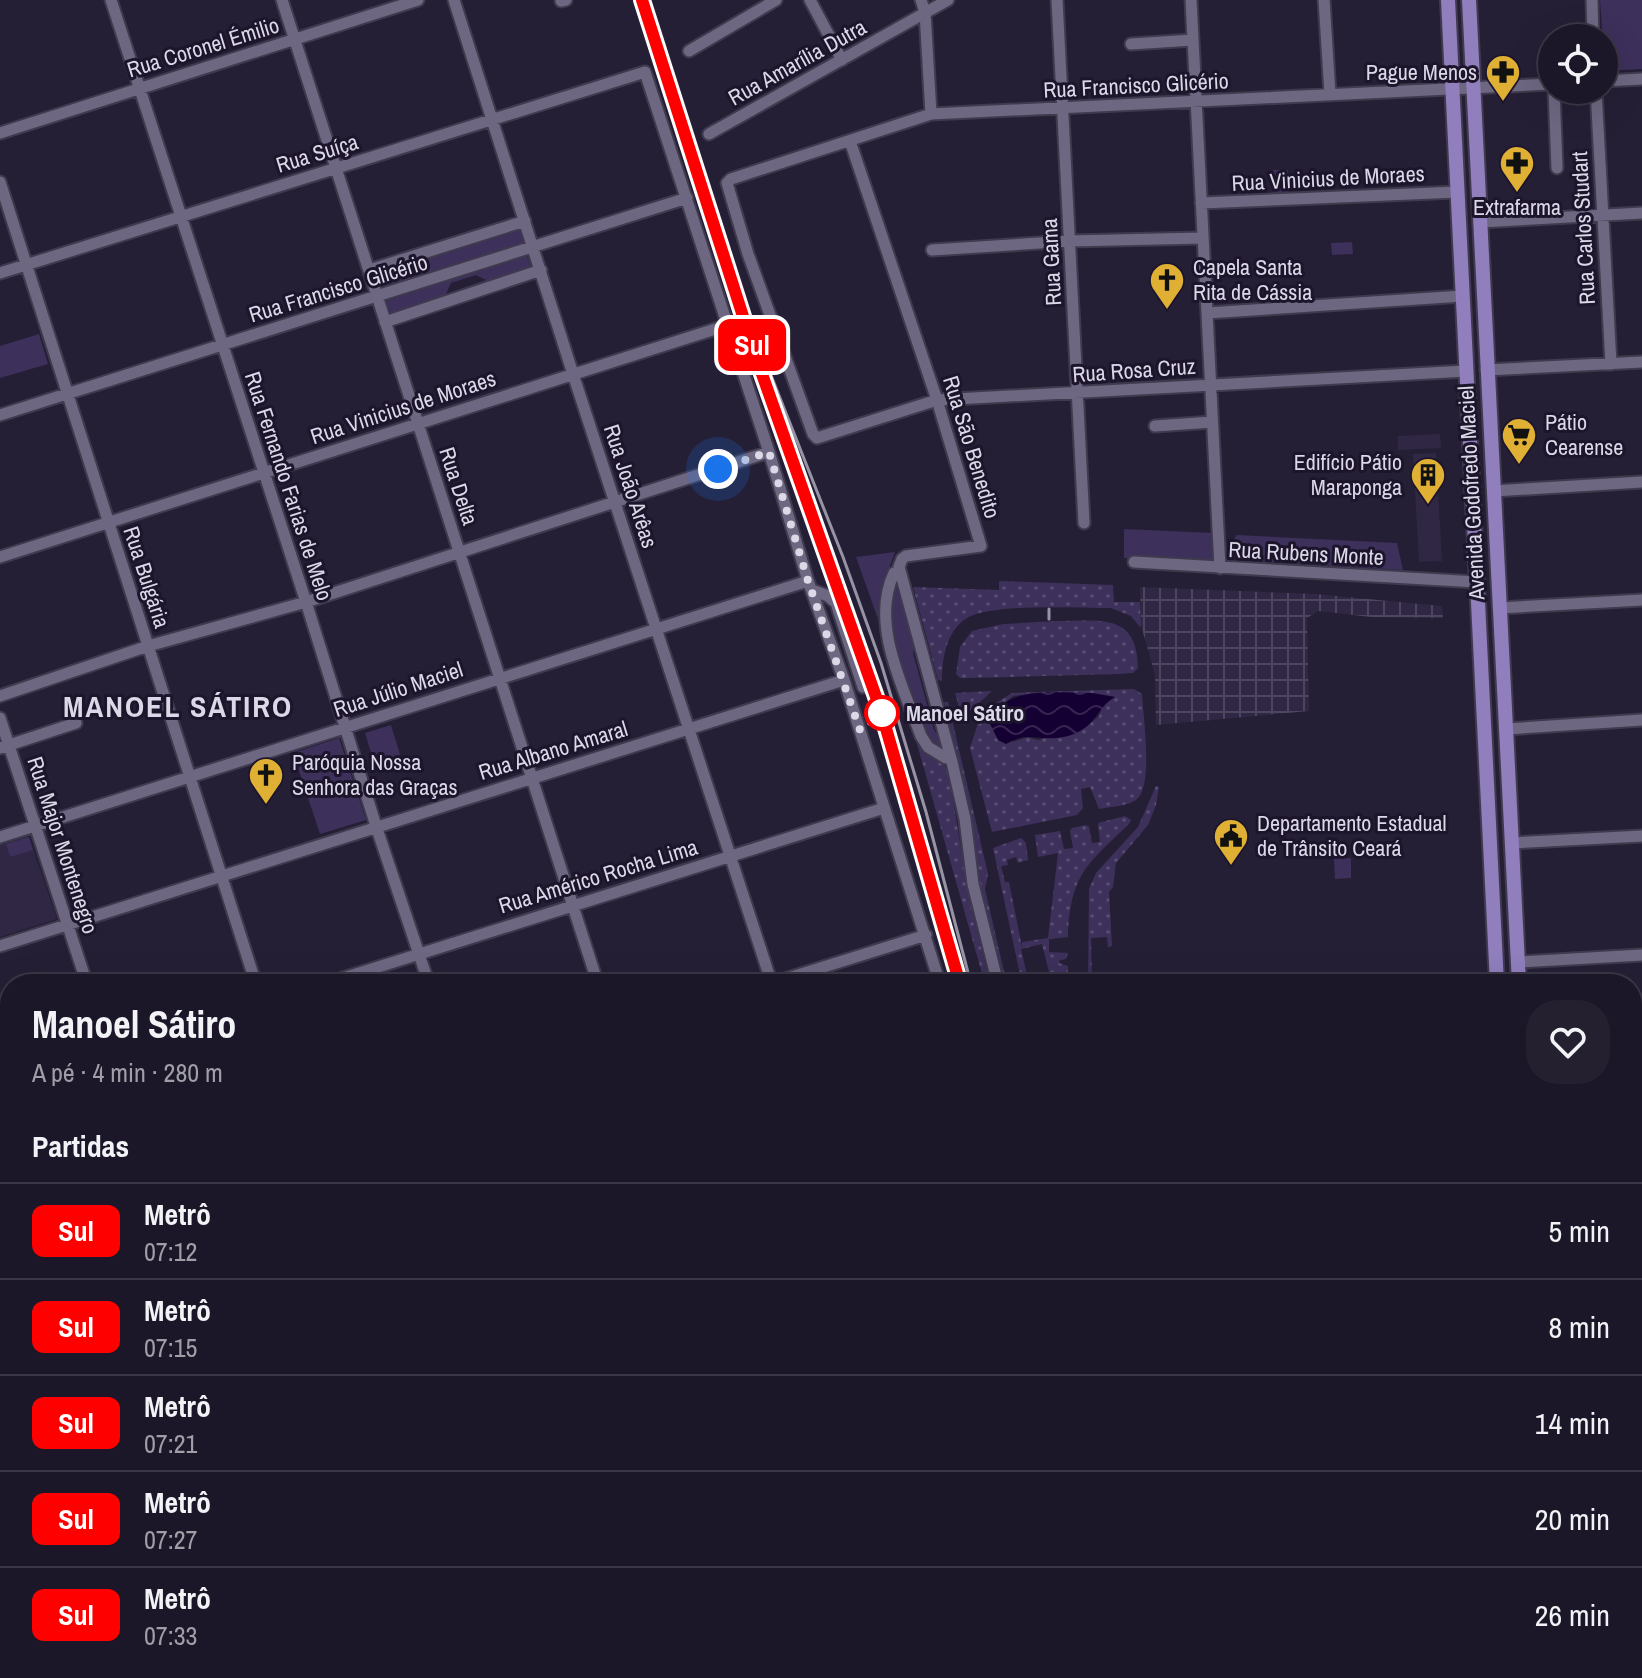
<!DOCTYPE html>
<html lang="pt">
<head>
<meta charset="utf-8">
<style>
	body { margin:0; font-family:"Archivo Narrow",sans-serif; background:#252030; color:#f1f3f6; height:100vh; display:flex; flex-direction:column; font-size:30px; white-space:nowrap }
	* { box-sizing:border-box; margin:0 }
	p { font-size:26px; color:#a09fa8 }
	.icon { flex:none; width:44px; height:44px; fill:none; stroke:currentColor; stroke-width:2; stroke-linecap:round; stroke-linejoin:round }
	.map { position:relative; flex:1; overflow:hidden }
	.drawer { position:absolute; left:0px; top:974px; width:1642px; height:704px; display:flex; flex-direction:column; background:#1c1728; border-radius:32px 32px 0 0; box-shadow:0 8px 32px #0002,0 0 0 2px #3a3645 }
	.drawer>* { flex:none }
	.badge { padding:0 16px; border-radius:12px; font-size:28px; line-height:52px }
	.tools { position:absolute; left:1538px; top:24px; display:grid; gap:16px }
	.tools a { display:grid; place-items:center; width:80px; height:80px; border-radius:50%; background:#1c1728; box-shadow:0 8px 32px #0002,0 0 0 2px #3a3645; font-size:40px }
	.you { position:absolute; width:40px; height:40px; margin:-20px; border:6px solid #fff; border-radius:50%; background:#1a73e8; box-shadow:0 0 0 12px #1a73e833 }
	.map>.badge { position:absolute; translate:-50% -50%; box-shadow:0 0 0 4px #fff }
	h2 { padding:0 32px; font-size:30px; line-height:72px }
	.round { display:grid; place-items:center; flex:none; width:84px; height:84px; border-radius:32px; background:#252030 }
	.head { display:flex; align-items:center; justify-content:space-between; height:136px; padding:0 32px }
	h1 { font-size:38px; font-weight:800; line-height:60px }
	ul { padding:0; list-style:none }
	li { display:flex; align-items:center; gap:24px; height:96px; padding:0 32px; border-top:2px solid #3a3645 }
	li div { flex:1 }
	li b { display:block; font-size:30px }
	li em { font-style:normal }
	li .badge { min-width:88px; font-weight:700; text-align:center }
	.map>svg:first-child { display:block }
	.built { fill:#2f2744 }
	.industrial { fill:url(#industrial-grid) }
	.grass { fill:url(#grass-dots); fill-rule:evenodd }
	.park { fill:#3d305b; fill-rule:evenodd }
	.water { fill:url(#water-waves) }
	.lines { fill:none; stroke-linecap:round; stroke-linejoin:round }
	.minor-casing { stroke:#3f3a4d; stroke-width:15 }
	.major-casing { stroke:#3f3a4d; stroke-width:18 }
	.minor { stroke:#6e6782; stroke-width:11 }
	.major { stroke:#907ebd; stroke-width:14 }
	.rail { stroke:#9793a4; stroke-width:3 }
	.line-casing { stroke:#fff; stroke-width:18 }
	.line { stroke:#f00; stroke-width:12 }
	.walk { stroke:#dbd8e7; stroke-width:8; stroke-dasharray:0 14.4 }
	.stop-dot { fill:#fff; stroke:#f00; stroke-width:4 }
	.labels { text-anchor:middle; stroke-width:6; stroke-linejoin:round; paint-order:stroke }
	.street-label { font-size:22px; fill:#dbd8e7; stroke:#1c152b }
	.poi-label { font-size:22px; fill:#dbd8e7; stroke:#1c152b; text-anchor:start }
	.stop-label { font-size:22px; font-weight:bold; fill:#dbd8e7; stroke:#1c152b; text-anchor:start }
	.district-label { font-size:30px; font-weight:bold; letter-spacing:2px; fill:#dbd8e7; stroke:#1c152b }
</style>
</head>
<body>
<div class="map">
<svg width="1642" height="1678" viewBox="0 0 1642 1678">
	<defs>
		<pattern id="industrial-grid" width="8" height="8" patternUnits="userSpaceOnUse" patternTransform="scale(2)"><rect width="8" height="8" fill="#2f2744"/><path d="M0 4h8M4 0v8" fill="none" stroke="#4d465f"/></pattern>
		<pattern id="grass-dots" width="8" height="8" patternUnits="userSpaceOnUse" patternTransform="scale(2)"><rect width="8" height="8" fill="#3d305b"/><path d="M2 2h.1M6 6h.1" fill="none" stroke="#584d73" stroke-width="1.8" stroke-linecap="round"/></pattern>
		<pattern id="water-waves" width="16" height="10" patternUnits="userSpaceOnUse" patternTransform="scale(2)"><rect width="16" height="10" fill="#150033"/><path d="M0 5q4-4 8 0t8 0" fill="none" stroke="#362451"/></pattern>
	</defs>
	<rect width="100%" height="100%" fill="#251f35"/>
	<path class="built" d="M1440 434 1441 448 1398 450V436Z
		M1436 453 1442 561 1419 562 1413 454Z
		M26 836 29 837 57 919 0 937V843Z"/>
	<path class="industrial" d="M1140 587 1315 594 1442 606 1443 618 1371 617 1318 611 1307 618 1309 711 1156 725 1155 675 1141 625Z"/>
	<path class="grass" d="M999 581 1113 585 1114 602H1140L1141 625 1140 627 1131 616 1111 608C1078 608 993 603 967 618 946 631 942 659 942 681L938 680 913 587 999 590Z
		M1057 621C1100 621 1137 612 1138 668L1133 673 1120 674 967 678H960L956 674 960 647 972 631 1003 624Z
		M1134 689 1142 694C1143 716 1154 787 1136 800 1127 806 1110 807 1099 809L1090 787 1081 789 1083 808 1077 815 992 832 970 748 978 723 988 708 1012 693ZM1092 693 1115 697 1102 706 1099 716 1083 729 1038 740 1028 737 1012 742 995 710 1013 696 1021 695Z
		M992 691 970 711 964 725 955 693Z
		M944 702H948L988 874 985 889 1007 984H1005L978 876 961 770Z
		M915 737 928 752 943 760 950 782 970 902 990 984H985Z
		M1156 786 1159 787 1156 805 1148 825 1116 863 1113 887 1109 892 1112 946 1108 947 1107 937 1091 938 1092 984H1088L1089 889 1096 873 1138 827Z
		M1125 816 1131 820 1129 824C1087 864 1070 875 1068 937L1049 939V952L1068 953 1066 959 1060 960 1059 963 1068 966V974L1059 977 1060 981 1066 980 1069 984H1052L1042 944 1021 949 1029 984H1022L993 848 1021 838 1026 843 1028 860 1018 863 1016 857 1007 860 1008 865 1001 866 1005 882H1009L1022 947V942L1048 938 1058 853 1038 857 1035 835 1060 831 1064 849 1073 848 1070 831 1072 828 1086 825 1089 827 1092 843 1100 842 1098 823Z
		M10 1518V1668H77L67 1678H0V1521Z"/>
	<path class="park" d="M1600 0H1642V69L1605 71Z
		M1273 170H1288L1289 192 1274 193Z
		M521 225 527 242 384 290 378 273Z
		M1352 242 1353 254 1332 255 1331 243Z
		M525 255 528 257 531 267 530 270 391 315 386 303 388 300ZM476 275 486 280 446 294 451 283Z
		M39 334 48 364 0 378V346Z
		M1124 529 1213 533V563L1124 558Z
		M1237 535 1397 543 1403 570 1255 561V550L1231 549 1229 545Z
		M895 552 885 579 878 619 856 557Z
		M895 582 915 645 913 653 934 730 938 735 942 749 929 742C910 692 880 637 895 582Z
		M391 725 402 761 376 769 365 733Z
		M339 738 366 820 320 834 293 753Z
		M29 837 33 850 10 857 6 844Z
		M1351 858V878L1335 879 1334 859Z
		M97 1668H1045L1054 1678H88Z"/>
	<path class="water" d="M1092 693 1115 697C1096 708 1099 723 1074 734 1057 741 1042 737 1024 737 1017 738 1012 741 1006 744L998 740 990 724C1002 683 1058 694 1092 693Z
		M117 1668H919L927 1678H107Z"/>
	<g class="lines">
		<g class="minor-casing">
			<path id="minor" d="M111 0 306 602 376 826 429 984
				M282 0 598 984
				M454 0 573 374 772 984
				M810 0 842 60
				M921 0 925 12 931 114
				M1057 0 1084 523
				M1191 0 1220 568
				M1324 0 1330 94
				M1592 0 1593 38
				M561 1 566 0
				M1131 44 1193 40
				M689 51 776 0
				M1604 81 1642 79
				M1554 90 1557 168
				M1596 90 1611 364
				M0 133 418 0
				M709 134 948 0
				M850 141 937 400 981 546 906 556 902 559 899 567 952 762 965 819 973 884 998 984
				M0 182 256 984
				M1201 203 1457 192
				M1479 222 1642 213
				M932 250 1070 241 1202 238
				M369 270 525 221
				M0 273 645 72 769 452 808 581 844 680 940 984
				M1207 313 1463 296
				M385 322 541 270
				M1486 370 1642 362
				M1466 371 937 400 817 438 813 434 748 254 727 183 731 179 931 114 1552 84
				M0 415 687 198
				M1155 426 1212 422
				M1493 491 1642 482
				M0 557 728 325
				M1134 562 1477 582
				M894 573C870 623 903 687 921 736L928 747 946 758
				M812 590 828 596 836 603 863 687
				M1499 608 1642 600
				M0 696 148 646 306 602 769 452
				M0 718 87 984
				M1506 729 1642 720
				M0 748 76 723
				M0 837 808 581
				M1512 843 1642 836
				M0 946 844 680
				M1518 962 1642 955
				M324 984 884 808
				M769 984 926 935
				M1632 1074 1642 1073
				M0 1085 10 1082
				M0 1225 10 1222
				M0 1248 10 1279
				M1632 1328 1642 1327
				M0 1363 10 1360
				M1632 1447H1642
				M0 1483 10 1487
				M0 1508 10 1505
				M1632 1567 1642 1566
				M1061 1668 1071 1678
				M1154 1668 1155 1678
				M1228 1668 1229 1678
				M1326 1668 1327 1678
				M1406 1668 1407 1678
				M1509 1668 1510 1678
				M75 1678 85 1668
				M1083 1678 1084 1668"/>
		</g>
		<g class="major-casing">
			<path id="major" d="M1448 0 1497 984
				M1469 0 1519 984
				M1632 1192H1642
				M1632 1206H1642
				M1527 1668V1678
				M1548 1668 1549 1678"/>
		</g>
		<use href="#minor" class="minor"/>
		<use href="#major" class="major"/>
		<path class="rail" d="M649 0 755 335 843 557 881 663 926 812 971 984
			M799 479 881 711 951 951
			M1049 619V609
			M1099 1678 1101 1668
			M1114 1678 1116 1668"/>
	</g>
	<g class="lines">
		<g class="line-casing">
			<path id="line" d="M642 0 756 357 881 711 960 984"/>
		</g>
		<use href="#line" class="line"/>
		<path class="walk" d="M718 469 769 452 808 581 860 730 882 713"/>
	</g>
	<defs>
		<g id="pharmacy-pin" transform="scale(1.8)"><path d="M0 17L-7.5 6A9.5 9.5 0 1 1 7.5 6Z" fill="#e0b034" stroke="#1c152b"/><path d="M-2-6h4v4h4v4h-4v4h-4v-4h-4v-4h4Z" fill="#111"/></g>
		<g id="church-pin" transform="scale(1.8)"><path d="M0 17L-7.5 6A9.5 9.5 0 1 1 7.5 6Z" fill="#e0b034" stroke="#1c152b"/><path d="M-1.2-6h2.4v3.5h3.3v2.4h-3.3V6h-2.4V-.1h-3.3v-2.4h3.3Z" fill="#111"/></g>
		<g id="supermarket-pin" transform="scale(1.8)"><path d="M0 17L-7.5 6A9.5 9.5 0 1 1 7.5 6Z" fill="#e0b034" stroke="#1c152b"/><path d="M-6-5.5h2.5l.6 2H6L4.5 2H-2.5L-4.4-4H-6ZM-1.5 3.2a1.3 1.3 0 1 0 .1 0ZM3 3.2a1.3 1.3 0 1 0 .1 0Z" fill="#111"/></g>
		<g id="building-pin" transform="scale(1.8)"><path d="M0 17L-7.5 6A9.5 9.5 0 1 1 7.5 6Z" fill="#e0b034" stroke="#1c152b"/><path d="M-4-6H4V6H1V3H-1V6H-4ZM-2.5-4.3h1.7v1.8h-1.7ZM.8-4.3h1.7v1.8H.8ZM-2.5-1h1.7V.8h-1.7ZM.8-1h1.7V.8H.8Z" fill="#111"/></g>
		<g id="civic-pin" transform="scale(1.8)"><path d="M0 17L-7.5 6A9.5 9.5 0 1 1 7.5 6Z" fill="#e0b034" stroke="#1c152b"/><path d="M-.6-6.5H3V-4.5H.6V-3L4-1V1h2V6H-6V1h2V-1L-.6-3ZM-1.2 2.5V6h2.4V2.5Z" fill="#111"/></g>
	</defs>
	<g fill-rule="evenodd">
		<use href="#pharmacy-pin" x="1503" y="72"/>
		<use href="#pharmacy-pin" x="1517" y="163"/>
		<use href="#church-pin" x="1167" y="280"/>
		<use href="#supermarket-pin" x="1519" y="435"/>
		<use href="#building-pin" x="1428" y="475"/>
		<use href="#church-pin" x="266" y="775"/>
		<use href="#civic-pin" x="1231" y="836"/>
	</g>
	<circle class="stop-dot" cx="882" cy="713" r="16"/>
	<g class="labels">
		<g class="street-label">
			<text transform="translate(203 47) rotate(-17)" y="8">Rua Coronel Émilio</text>
			<text transform="translate(797 62) rotate(-29)" y="8">Rua Amarília Dutra</text>
			<text transform="translate(1136 85) rotate(-3)" y="8">Rua Francisco Glicério</text>
			<text transform="translate(317 153) rotate(-17)" y="8">Rua Suíça</text>
			<text transform="translate(1328 178) rotate(-3)" y="8">Rua Vinicius de Moraes</text>
			<text transform="translate(1583 228) rotate(-93)" y="8">Rua Carlos Studart</text>
			<text transform="translate(1051 262) rotate(-93)" y="8">Rua Gama</text>
			<text transform="translate(338 288) rotate(-17)" y="8">Rua Francisco Glicério</text>
			<text transform="translate(1134 370) rotate(-4)" y="8">Rua Rosa Cruz</text>
			<text transform="translate(403 407) rotate(-18)" y="8">Rua Vinicius de Moraes</text>
			<text transform="translate(972 447) rotate(73)" y="8">Rua São Benedito</text>
			<text transform="translate(289 486) rotate(72)" y="8">Rua Fernando Farias de Melo</text>
			<text transform="translate(459 486) rotate(72)" y="8">Rua Delta</text>
			<text transform="translate(631 486) rotate(72)" y="8">Rua João Arêas</text>
			<text transform="translate(1471 493) rotate(-93)" y="8">Avenida Godofredo Maciel</text>
			<text transform="translate(1306 553) rotate(3)" y="8">Rua Rubens Monte</text>
			<text transform="translate(147 577) rotate(72)" y="8">Rua Bulgária</text>
			<text transform="translate(398 689) rotate(-18)" y="8">Rua Júlio Maciel</text>
			<text transform="translate(553 750) rotate(-17)" y="8">Rua Albano Amaral</text>
			<text transform="translate(63 845) rotate(72)" y="8">Rua Major Montenegro</text>
			<text transform="translate(598 876) rotate(-17)" y="8">Rua Américo Rocha Lima</text>
		</g>
		<g class="poi-label">
			<text x="1477" y="80" text-anchor="end">Pague Menos</text>
			<text x="1517" y="215" text-anchor="middle">Extrafarma</text>
			<text x="1193" y="275">Capela Santa<tspan x="1193" dy="25">Rita de Cássia</tspan></text>
			<text x="1545" y="430">Pátio<tspan x="1545" dy="25">Cearense</tspan></text>
			<text x="1402" y="470" text-anchor="end">Edifício Pátio<tspan x="1402" dy="25">Maraponga</tspan></text>
			<text x="292" y="770">Paróquia Nossa<tspan x="292" dy="25">Senhora das Graças</tspan></text>
			<text x="1257" y="831">Departamento Estadual<tspan x="1257" dy="25">de Trânsito Ceará</tspan></text>
		</g>
		<g class="stop-label">
			<text x="906" y="721">Manoel Sátiro</text>
		</g>
		<g class="district-label">
			<text x="178" y="717">MANOEL SÁTIRO</text>
		</g>
	</g>
</svg>
<div class="tools">
<a><svg class="icon" aria-label="locate" viewBox="0 0 24 24"><circle cx="12" cy="12" r="6"/><path d="M12 2v4M12 18v4M2 12h4M18 12h4"/></svg></a>
</div>
<div class="you" style="left:718px;top:469px"></div>
<b class="badge" style="left:752px;top:345px;background:#f00;color:#fff">Sul</b>
<section class="drawer">
<div class="head"><div><h1>Manoel Sátiro</h1><p>A pé · 4 min · 280 m</p></div><a class="round"><svg class="icon" aria-label="heart" viewBox="0 0 24 24"><path d="M12 20l-8-8c-3-5 5-10 8-4 3-6 11-1 8 4z"/></svg></a></div>
<h2>Partidas</h2>
<ul>
<li><span class="badge" style="background:#f00;color:#fff">Sul</span><div><b>Metrô</b><p>07:12</p></div><em>5 min</em></li>
<li><span class="badge" style="background:#f00;color:#fff">Sul</span><div><b>Metrô</b><p>07:15</p></div><em>8 min</em></li>
<li><span class="badge" style="background:#f00;color:#fff">Sul</span><div><b>Metrô</b><p>07:21</p></div><em>14 min</em></li>
<li><span class="badge" style="background:#f00;color:#fff">Sul</span><div><b>Metrô</b><p>07:27</p></div><em>20 min</em></li>
<li><span class="badge" style="background:#f00;color:#fff">Sul</span><div><b>Metrô</b><p>07:33</p></div><em>26 min</em></li>
</ul>
</section>
</div>
</body>
</html>
